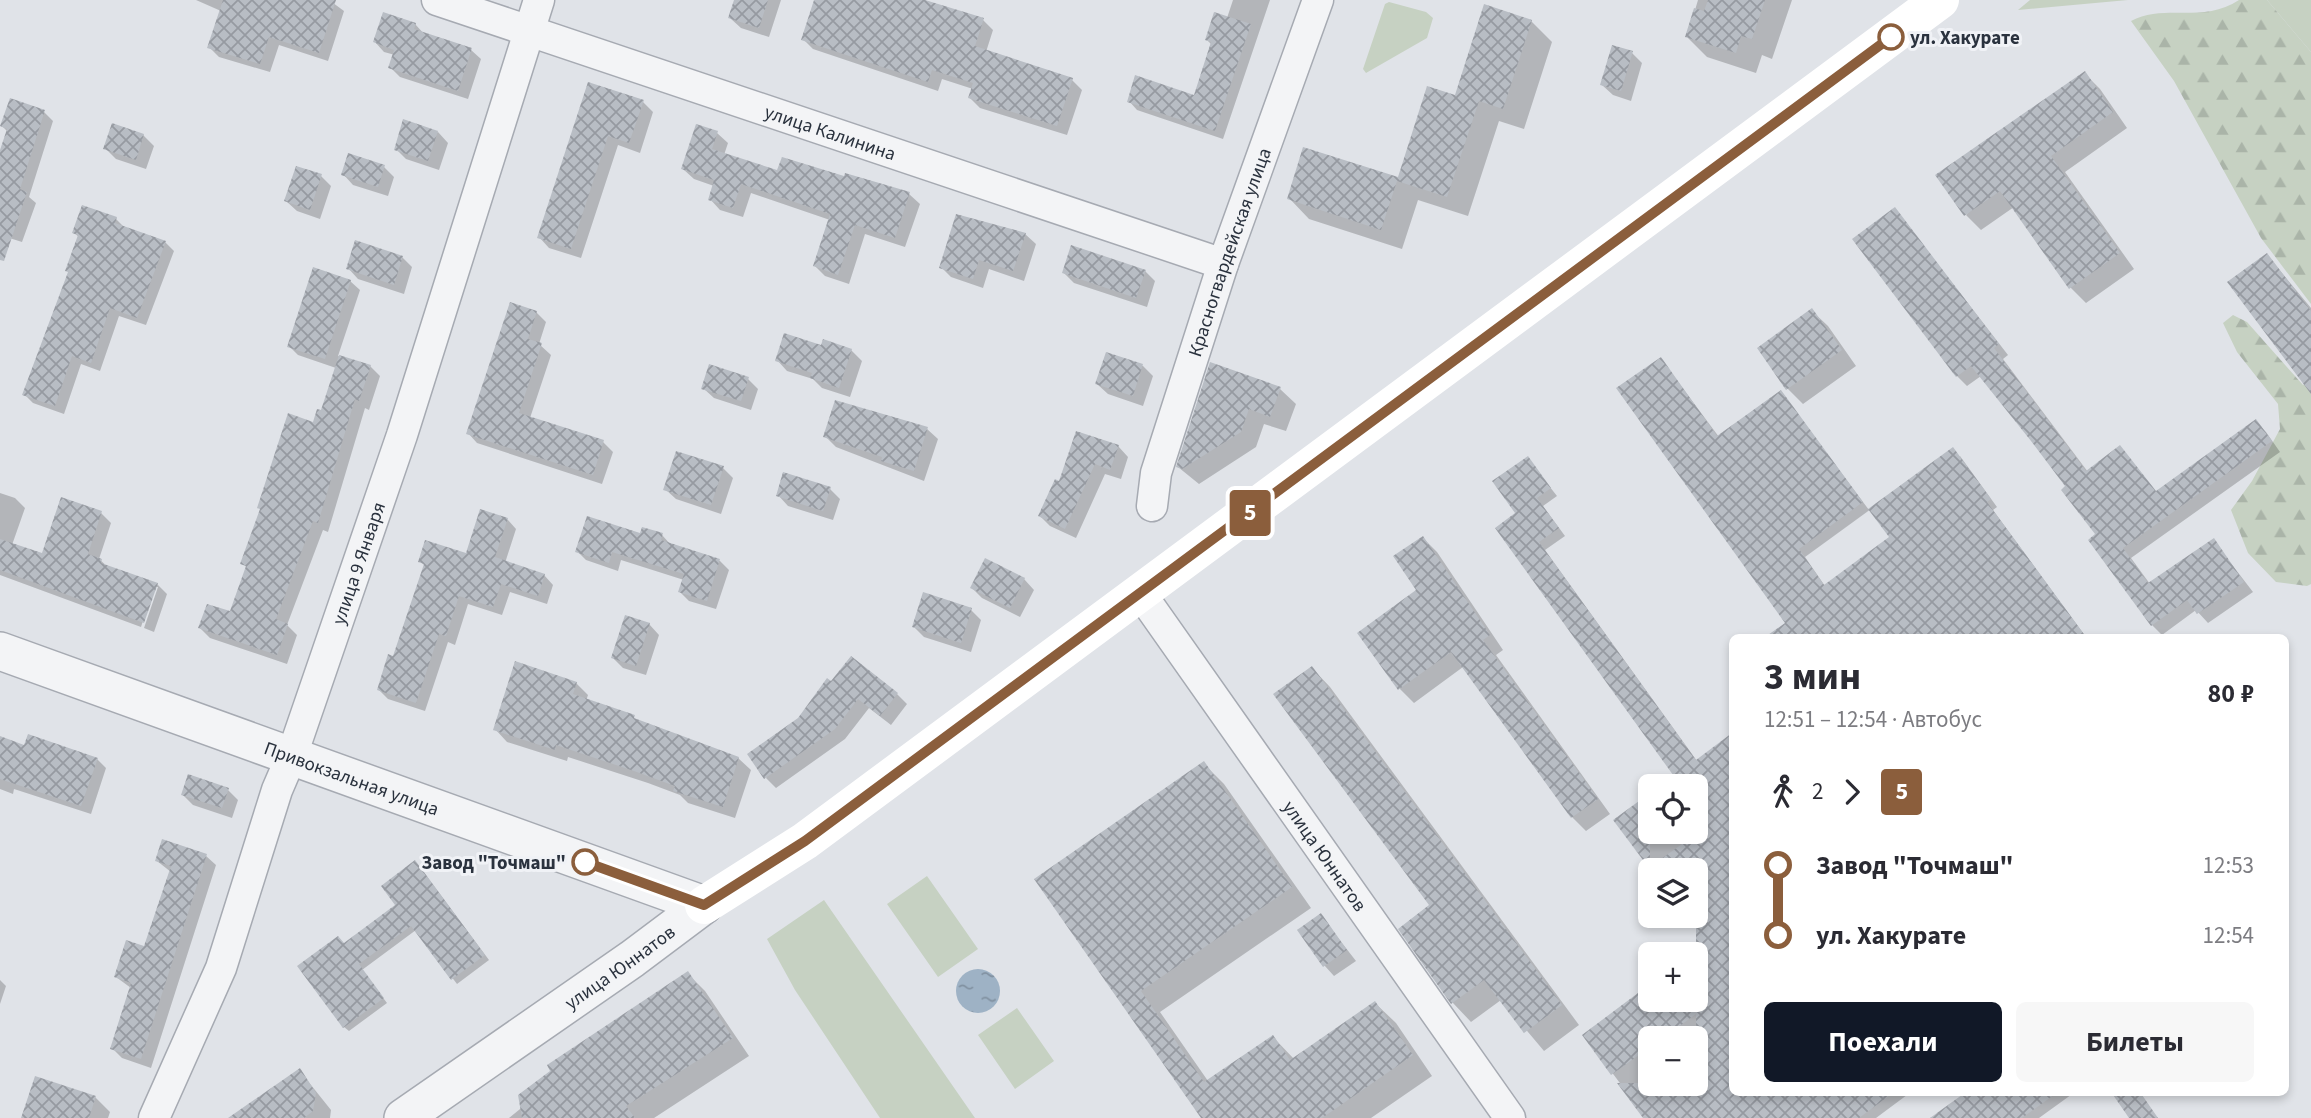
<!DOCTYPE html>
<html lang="ru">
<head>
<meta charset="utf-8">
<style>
	body { margin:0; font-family:"Source Sans 3",sans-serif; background:#f7f7f7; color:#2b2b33; height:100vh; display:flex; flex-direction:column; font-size:26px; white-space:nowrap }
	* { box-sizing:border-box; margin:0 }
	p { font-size:23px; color:#7c7c81 }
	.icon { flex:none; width:38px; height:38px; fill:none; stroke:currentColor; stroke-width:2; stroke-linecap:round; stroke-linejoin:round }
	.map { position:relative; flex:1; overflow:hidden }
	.side { position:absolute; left:1729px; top:634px; width:560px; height:462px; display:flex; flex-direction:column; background:#fff; border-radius:10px; box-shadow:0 4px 10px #0003 }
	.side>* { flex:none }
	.badge { padding:0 14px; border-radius:5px; font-size:24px; line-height:46px }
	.tools { position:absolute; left:1638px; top:774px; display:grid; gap:14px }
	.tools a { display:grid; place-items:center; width:70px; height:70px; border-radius:10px; background:#fff; box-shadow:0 4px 10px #0003; font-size:35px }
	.map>.badge { position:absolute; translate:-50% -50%; box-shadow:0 0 0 4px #fff }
	.legs { display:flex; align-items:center; gap:10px; height:77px; padding:0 35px; font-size:23px }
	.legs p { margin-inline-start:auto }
	.summary { display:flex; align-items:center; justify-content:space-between; height:119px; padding:0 35px }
	h1 { font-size:38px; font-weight:700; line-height:52px }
	.primary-button { display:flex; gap:14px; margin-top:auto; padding:14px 35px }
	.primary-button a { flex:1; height:80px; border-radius:10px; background:#111827; color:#fff; font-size:28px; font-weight:700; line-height:80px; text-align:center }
	.primary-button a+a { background:#f7f7f7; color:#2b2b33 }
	ul { padding:0 35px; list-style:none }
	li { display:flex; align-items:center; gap:24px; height:70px; font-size:26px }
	li i { display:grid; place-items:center; width:10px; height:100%; margin:0 9px; background:currentColor }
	li i::after { content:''; width:18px; height:18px; margin:-9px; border:5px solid; border-radius:50%; background:#fff }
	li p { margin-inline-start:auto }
	li:first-child i { background:linear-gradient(#0000 50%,currentColor 0) }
	li:last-child i { background:linear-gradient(currentColor 50%,#0000 0) }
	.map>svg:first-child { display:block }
	.green { fill:#c6d1c2 }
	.forest { fill:url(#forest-firs) }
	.water { fill:url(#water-ripples) }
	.shadow { fill:#0003; fill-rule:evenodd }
	.building { fill:url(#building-cross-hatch) }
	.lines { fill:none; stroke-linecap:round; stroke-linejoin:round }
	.minor-casing { stroke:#a6aab2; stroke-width:33 }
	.tertiary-casing { stroke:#a6aab2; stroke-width:40 }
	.minor { stroke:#f3f4f6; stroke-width:30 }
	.tertiary { stroke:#f3f4f6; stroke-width:37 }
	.secondary { stroke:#fff; stroke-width:38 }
	.line-1-casing { stroke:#fff; stroke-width:16 }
	.line-1 { stroke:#8b5e3c; stroke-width:10 }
	.stop-1-dot { fill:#fff; stroke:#8b5e3c; stroke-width:3.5 }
	.labels { text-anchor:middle; stroke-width:6; stroke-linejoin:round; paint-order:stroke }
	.stop-label { font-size:19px; font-weight:bold; fill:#2a323e; stroke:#f0f2f6; text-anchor:start }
	.street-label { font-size:19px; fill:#2a323e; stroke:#f0f2f6 }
</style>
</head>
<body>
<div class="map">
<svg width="2311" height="1118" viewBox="0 0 2311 1118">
	<defs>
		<pattern id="forest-firs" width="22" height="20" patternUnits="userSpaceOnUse" patternTransform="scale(1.75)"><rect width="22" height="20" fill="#c6d1c2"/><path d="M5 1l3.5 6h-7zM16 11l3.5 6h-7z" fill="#aab4a8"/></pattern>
		<pattern id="water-ripples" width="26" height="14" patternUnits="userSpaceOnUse" patternTransform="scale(1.75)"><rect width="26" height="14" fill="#9eb2c5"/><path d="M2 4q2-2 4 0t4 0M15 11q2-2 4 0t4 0" fill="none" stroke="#8191a1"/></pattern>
		<pattern id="building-cross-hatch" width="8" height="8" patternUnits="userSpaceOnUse" patternTransform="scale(1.75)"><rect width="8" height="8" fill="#b8bdc4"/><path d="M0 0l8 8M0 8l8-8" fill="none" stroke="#969aa1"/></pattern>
	</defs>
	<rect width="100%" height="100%" fill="#e0e3e8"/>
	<path class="green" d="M2030 0H2128L2018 10Z
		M2267 0H2311V52Z
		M1389 2 1426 12 1433 18 1427 38 1366 73 1363 69 1385 4Z
		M927 876 978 949 938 977 887 904Z
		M824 900 975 1118H880L795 990 767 939Z
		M1017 1008 1054 1061 1015 1089 978 1035Z"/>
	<path class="forest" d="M2239 0H2267L2311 52V304L2261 238 2174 81 2131 21C2164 3 2203 24 2239 0Z
		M2233 315 2247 322 2303 385 2311 380V584L2307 586 2276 582 2248 553 2231 510 2252 481 2280 429 2278 404 2237 352 2223 323Z"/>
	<path class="water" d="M956 991a22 22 0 1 1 44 0a22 22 0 1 1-44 0Z"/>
	<path class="shadow" d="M196 0H329L344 11 328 61 279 45 270 72 219 57 209 47 221 11Z
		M736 0H781L769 37 741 28 730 18Z
		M816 0H924L983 20 993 30 986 52 1072 80 1082 90 1067 135 980 108 970 98 973 89 942 79 938 91 813 49 803 39Z
		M1233 0H1270L1223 139 1137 110 1129 101 1195 97 1212 45 1207 40 1227 18Z
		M1698 0H1792L1772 59 1762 55 1756 73 1707 57 1687 37Z
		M1531 21 1552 42 1524 129 1499 121 1468 216 1418 200 1402 249 1309 219 1289 198 1399 180 1456 97Z
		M415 24 425 35 471 50 481 59 468 99 400 77 390 67 395 55 384 52 375 42Z
		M1632 53 1642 63 1631 101 1613 95 1602 85Z
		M2084 73 2100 89 2127 128 2065 172 2134 269 2086 303 2071 288 2014 207 1981 230 1966 215Z
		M589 84 643 102 653 112 640 153 618 145 581 258 549 248 539 237Z
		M44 112 53 121 29 197 36 203 22 242 0 235V156L8 132 2 126Z
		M113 126 144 136 154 146 146 169 116 159 105 148Z
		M438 132 448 143 439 170 406 159 396 149Z
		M717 133 728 143 724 155 778 173 845 179 909 194 920 204 905 247 865 234 849 284 825 276 815 266 830 220 751 193 743 217 720 210 710 199 714 186 694 179 683 169Z
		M384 167 394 177 388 196 353 185 343 174Z
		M321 176 331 186 320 219 297 211 286 201Z
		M1895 209 2008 355 2003 359 2088 472 2157 493 2256 422 2266 432 2280 452 2131 558 2150 584 2213 540 2253 592 2208 623 2196 610 2162 635 2152 625 2068 487 1981 376 1967 386 1957 376Z
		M116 219 126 229 165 242 174 251 146 325 119 316 100 371 81 364 64 414 33 403 24 394 70 273 79 237 74 233Z
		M1025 234 1036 244 1024 281 989 269 983 288 951 277 941 267Z
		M2267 255 2311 308V388Z
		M402 257 412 267 404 294 358 279 348 268Z
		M1145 271 1155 281 1147 307 1074 283 1064 273Z
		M350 281 360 290 338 356 370 366 380 376 369 410 365 408 328 532 323 530 287 625 297 635 287 664 210 638 200 628 231 614 247 568 243 563 322 413 336 368 298 355 289 346Z
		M1812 311 1828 326 1856 366 1803 404 1788 389 1759 349Z
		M536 312 546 322 539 344 551 355 530 418 603 442 613 452 602 484 477 443 468 433Z
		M822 348 851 350 862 361 850 397 822 388 813 379 787 371 777 360Z
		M1107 354 1143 366 1153 376 1143 406 1108 394 1097 384Z
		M1661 359 1719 437 1781 392 1869 510 1960 456 1997 507 1993 510 2086 637H1768L1787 624ZM1871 509 1891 538 1825 586 1805 557Z
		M1211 365 1280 389 1296 404 1286 431 1264 424 1256 447 1199 484 1178 467Z
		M748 379 758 389 751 410 714 398 703 388Z
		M927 429 938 439 924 481 836 447 825 436Z
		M1118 446 1128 457 1121 479 1105 474 1076 538 1050 526 1040 516 1060 483Z
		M1527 458 1557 496 1543 506 1565 536 1545 550 1697 761 1732 735V1092H1911L1876 1118H1646L1584 1035 1650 987V999H1696L1695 954 1708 944 1686 915H1696V870H1652L1615 821 1650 795V831H1696V786H1663L1676 776 1518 513ZM1650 1038H1696V1083H1650Z
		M723 468 733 478 721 514 676 499 665 489Z
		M830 489 840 499 833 520 788 506 778 495Z
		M0 493 15 498 25 508 12 545 43 555 62 500 101 513 111 523 99 559 109 568 157 584 167 594 154 632 144 628 158 587H154L141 627 0 575Z
		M507 519 516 529 505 563 544 575 553 585 547 604 510 592 502 615 468 604 455 645 448 642 425 711 388 699 379 690 394 658 425 566 420 561 467 555Z
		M662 535 671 545 720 561 729 570 716 609 689 601 680 592 684 580 621 560 618 571 586 560 577 551 641 536Z
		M1423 538 1437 552 1503 650 1496 655 1610 814 1586 831 1572 817 1463 667 1414 703 1400 689 1419 591Z
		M1024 579 1034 590 1020 617 982 598 972 588Z
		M971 610 981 620 971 652 924 637 914 627Z
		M649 624 659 635 646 675 623 668 613 658Z
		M1312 668 1330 687 1579 1025 1544 1051 1501 1000 1471 1022 1453 1003 1401 930 1432 906Z
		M828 681 897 694 907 704 891 725 869 708 845 739 776 788 766 778 799 719Z
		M576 683 588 695 586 701 738 758 751 770 735 818 688 803 680 795 648 783 568 757 567 761 507 742 495 729Z
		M0 738 26 747 97 759 106 768 91 814 14 789 13 794 0 789Z
		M1204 764 1224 784 1311 908 1160 1012 1208 1081 1273 1037 1294 1059 1375 1003 1396 1023 1432 1076 1371 1118H1203L1037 879Z
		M228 790 238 800 232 818 193 805 183 795Z
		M206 856 216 865 151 1068 122 1058 112 1048 131 988 116 977 145 949 171 872 157 861Z
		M420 867 489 960 457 984 416 930 362 970 387 1003 349 1031 344 1027V945L398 906Z
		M1321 916 1356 961 1334 976 1324 965Z
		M687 973 705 991 749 1056 654 1118H509Z
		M0 980 6 986 0 1004Z
		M299 1070 331 1110 330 1118H230Z
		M1969 1092H2075L2039 1118H1933Z
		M95 1097 110 1112 108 1118H23Z"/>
	<path class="building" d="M223 0H336L319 53 269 37 260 64 207 48Z
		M734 0H768L759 28 728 18Z
		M814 0H925L984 18 975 46 1073 78 1057 126 968 98 973 83 932 70 928 82 801 40Z
		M1708 0H1765L1752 39 1741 36 1736 53 1685 37 1694 8 1704 11Z
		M1484 4 1532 20 1503 109 1479 101 1447 197 1397 181 1381 230 1287 199 1303 147 1398 177 1427 86 1455 95Z
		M383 12 416 23 414 29 472 48 458 91 388 68 394 50 373 42Z
		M1214 12 1251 24 1215 131 1127 102 1135 75 1194 95 1211 42 1205 40Z
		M1612 45 1633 51 1621 91 1600 85Z
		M2085 71 2113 112 2051 156 2120 253 2069 289 2000 191 1964 216 1935 175Z
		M588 82 644 100 629 143 608 136 571 249 537 238Z
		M10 98 45 110 20 189 27 192 4 261 0 260V150L7 129 0 126Z
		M403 119 438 131 428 161 394 150Z
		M112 123 144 134 136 160 103 149Z
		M696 124 718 131 712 149 777 170 782 157 844 176 845 173 910 192 895 238 855 225 838 275 813 266 830 214 741 184 733 208 708 200 714 180 681 169Z
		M348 153 385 165 378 187 341 175Z
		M296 166 322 174 310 210 284 201Z
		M82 205 117 217 115 223 166 241 137 318 110 308 91 363 72 356 55 406 22 395 68 272 65 271 78 235 72 233Z
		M1895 207 1999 344 1994 348 2086 471 2120 445 2156 491 2256 419 2272 441 2123 548 2148 583 2214 538 2244 582 2197 614 2187 600 2151 626 2088 540 2095 534 2061 490 2065 486 2031 441 1971 366 1956 377 1852 239Z
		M956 214 1026 233 1013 271 979 260 973 279 939 268Z
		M355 240 403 256 394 285 346 269Z
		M1071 245 1146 270 1136 298 1062 273Z
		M2267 253 2311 311V394L2227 282Z
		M313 267 351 280 325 359 287 347Z
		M510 302 537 311 528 339 542 343 519 413 604 440 593 475 466 434Z
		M1812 308 1842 350 1786 390 1757 348Z
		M784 333 821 345 823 339 852 349 839 388 810 378 812 373 775 361Z
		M1106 352 1143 364 1133 396 1095 384Z
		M339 355 371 365 359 401 355 399 318 523 313 521 276 619 288 624 277 655 198 628 207 604 230 611 246 566 240 564 260 509 257 508 288 413 313 422 317 409 321 410Z
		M1661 357 1717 436 1781 390 1863 502 1799 549 1824 585 1889 537 1868 509 1953 447 1991 499 1987 502 2086 637H1765L1785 623 1616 388Z
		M1210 362 1281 387 1270 417 1249 409 1241 432 1182 469 1176 467Z
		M709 364 749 377 741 401 701 389Z
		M835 400 928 427 914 471 881 461 882 457 823 437Z
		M1076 431 1119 445 1110 470 1095 464 1065 529 1038 516 1055 479 1059 481Z
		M676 451 724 466 711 505 663 490Z
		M1528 456 1551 488 1537 498 1559 528 1539 542 1696 760 1732 733V1092H1894L1859 1118H1643L1617 1083H1696V1014L1663 1038H1650V1047L1611 1075 1582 1035 1650 984V999H1696V870H1646L1649 868 1613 820 1650 793V867L1696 834V786H1681L1495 528 1515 513 1492 481Z
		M783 472 831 487 823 511 776 496Z
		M61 497 102 511 88 554 102 559 101 563 158 583 144 623 0 570V539L42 553Z
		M480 509 508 518 495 557 545 574 538 596 501 584 493 607 459 596 446 636 439 634 416 703 377 690 388 654 393 656 424 564 418 562 425 540 466 553Z
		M587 516 640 533 642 527 663 533 661 540 720 559 707 601 678 592 684 574 612 552 609 563 575 552Z
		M1423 536 1490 635 1483 640 1598 799 1571 818 1451 652 1398 690 1357 633 1416 590 1393 556Z
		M985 558 1025 578 1010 608 970 588Z
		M923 592 972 608 961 643 912 627Z
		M625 615 650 623 636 666 611 658Z
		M851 656 898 693 880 716 858 699 835 729 764 779 747 754 798 718 827 678 831 681Z
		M515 661 577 682 573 694 635 715 634 718 739 757 723 807 673 791 675 786 634 771 556 745 555 750 493 730Z
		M1312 666 1562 1005 1524 1033 1484 980 1451 1004 1398 929 1429 905 1273 694Z
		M28 734 98 758 81 806 0 779V736L24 745Z
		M1204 761 1292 887 1141 991 1204 1082 1273 1035 1290 1060 1375 1001 1413 1055 1322 1118H1201L1034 879Z
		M188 774 229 788 222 808 181 795Z
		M162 839 207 854 141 1059 110 1049 131 983 114 977 126 940 144 946 171 866 155 861Z
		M415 860 485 955 451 980 411 926 359 964 384 998 343 1028 297 966 338 936 344 943 395 905 381 886Z
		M1321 913 1347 950 1323 967 1297 930Z
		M688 971 733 1038 626 1106 635 1118H522L518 1095 550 1071 547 1065Z
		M300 1068 316 1093 313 1111 304 1118H228Z
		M35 1076 96 1096 89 1118H21Z
		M1966 1092H2058L2022 1118H1930Z
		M2111 1092H2140L2158 1118H2129Z"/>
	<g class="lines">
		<g class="minor-casing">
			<g id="minor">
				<path id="s1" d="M437 0 1223 264"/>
				<path id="s2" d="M1152 506 1156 473 1223 264 1318 0"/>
				<path id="s3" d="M1141 594 1510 1118"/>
				<path id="s4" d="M154 1118 221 968 277 790 292 755 402 435 539 0"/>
			</g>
		</g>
		<g class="tertiary-casing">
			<g id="tertiary">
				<path id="s5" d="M0 651 704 905"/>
				<path id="s6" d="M403 1118 632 959 704 905"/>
			</g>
		</g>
		<use href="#minor" class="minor"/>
		<use href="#tertiary" class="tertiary"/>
		<path class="secondary" d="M704 905 805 841 1940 0"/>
	</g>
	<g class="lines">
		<g class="line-1-casing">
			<path id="line-1" d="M585 862 704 905 805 841 1891 37"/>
		</g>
		<use href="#line-1" class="line-1"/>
	</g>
	<g class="stop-1-dot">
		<circle cx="1891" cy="37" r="12"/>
		<circle cx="585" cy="862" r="12"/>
	</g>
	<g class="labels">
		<g class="stop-label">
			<text x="1910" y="44">ул. Хакурате</text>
			<text x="566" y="869" text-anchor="end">Завод "Точмаш"</text>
		</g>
		<g class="street-label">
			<text dy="7" stroke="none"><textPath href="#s1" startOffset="415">улица Калинина</textPath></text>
			<text dy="7" stroke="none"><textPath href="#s2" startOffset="266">Красногвардейская улица</textPath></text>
			<text dy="7" stroke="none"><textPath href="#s4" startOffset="592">улица 9 Января</textPath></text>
			<text dy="7" stroke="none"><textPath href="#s5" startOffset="374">Привокзальная улица</textPath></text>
			<text dy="7" stroke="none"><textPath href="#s3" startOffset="320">улица Юннатов</textPath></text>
			<text dy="7" stroke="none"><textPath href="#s6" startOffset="264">улица Юннатов</textPath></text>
		</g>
	</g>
</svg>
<div class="tools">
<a><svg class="icon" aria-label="locate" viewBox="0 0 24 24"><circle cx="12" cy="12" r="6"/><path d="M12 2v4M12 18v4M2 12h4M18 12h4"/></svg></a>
<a><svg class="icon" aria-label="layers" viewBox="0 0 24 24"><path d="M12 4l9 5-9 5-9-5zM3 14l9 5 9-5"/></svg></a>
<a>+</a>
<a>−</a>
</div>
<b class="badge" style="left:1250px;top:513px;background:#8b5e3c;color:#fff">5</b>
<section class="side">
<div class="summary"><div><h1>3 мин</h1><p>12:51 – 12:54 · Автобус</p></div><b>80 ₽</b></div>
<div class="legs"><svg class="icon" aria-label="walk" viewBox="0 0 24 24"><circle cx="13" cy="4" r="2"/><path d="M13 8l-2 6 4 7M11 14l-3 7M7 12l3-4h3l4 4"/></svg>2<svg class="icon" aria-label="forward" viewBox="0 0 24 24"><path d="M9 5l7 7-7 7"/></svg><b class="badge" style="background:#8b5e3c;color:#fff">5</b></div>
<ul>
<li><i style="color:#8b5e3c"></i><b>Завод &quot;Точмаш&quot;</b><p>12:53</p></li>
<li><i style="color:#8b5e3c"></i><b>ул. Хакурате</b><p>12:54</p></li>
</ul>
<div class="primary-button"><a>Поехали</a><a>Билеты</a></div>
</section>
</div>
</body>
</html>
